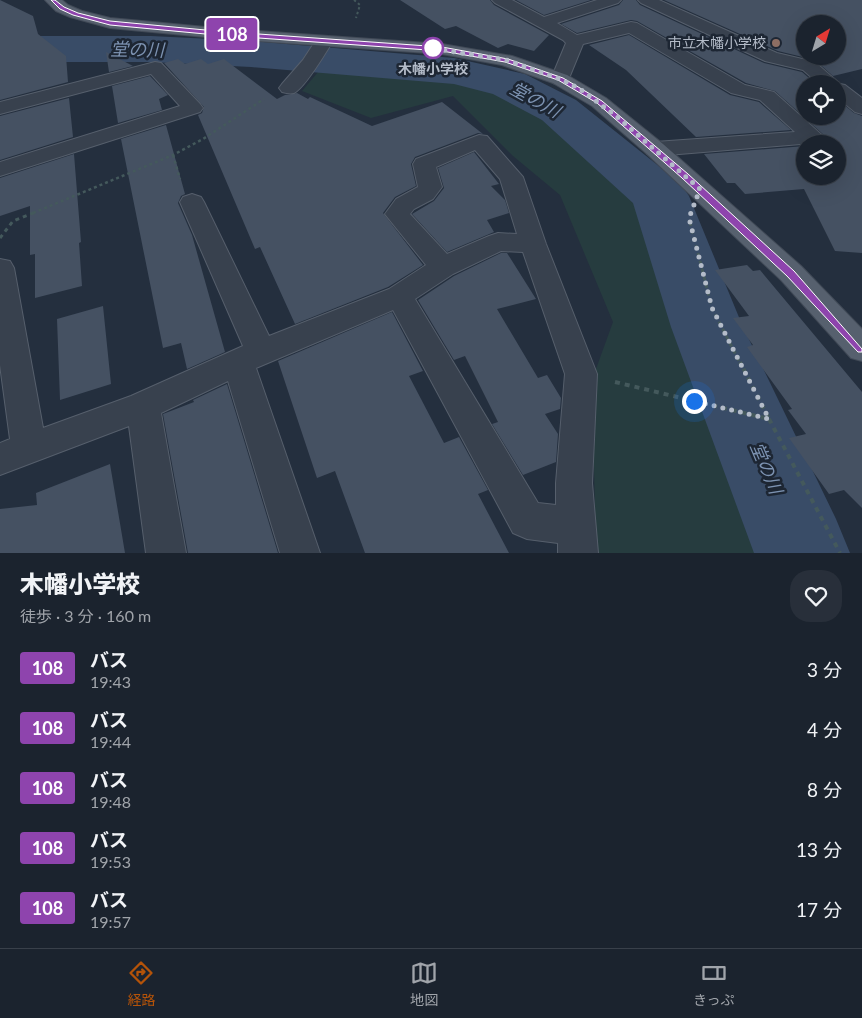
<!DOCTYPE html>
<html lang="ja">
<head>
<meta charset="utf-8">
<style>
	body { margin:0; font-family:Lato,"Noto Sans JP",sans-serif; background:#282f3a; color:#f1f3f6; height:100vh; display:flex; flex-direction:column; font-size:19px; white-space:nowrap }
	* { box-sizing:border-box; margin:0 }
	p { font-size:16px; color:#a0a4aa }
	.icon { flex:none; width:28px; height:28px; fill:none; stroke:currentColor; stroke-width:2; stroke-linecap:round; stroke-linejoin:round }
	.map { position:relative; height:553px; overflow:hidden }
	.sheet { display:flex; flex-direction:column; background:#1b232e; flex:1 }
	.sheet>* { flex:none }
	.badge { padding:0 10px; border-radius:4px; font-size:18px; line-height:32px }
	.needle { width:32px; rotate:38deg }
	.buttons { position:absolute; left:796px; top:15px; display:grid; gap:10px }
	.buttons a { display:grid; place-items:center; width:50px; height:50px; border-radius:50%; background:#1b232e; box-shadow:0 5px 20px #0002,0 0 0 1px #39404a; font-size:25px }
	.you { position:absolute; width:25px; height:25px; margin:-12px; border:4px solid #fff; border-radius:50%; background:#1a73e8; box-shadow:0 0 0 8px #1a73e833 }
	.map>.badge { position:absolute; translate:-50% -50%; box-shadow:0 0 0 2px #fff }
	.round { display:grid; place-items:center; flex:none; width:52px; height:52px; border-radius:20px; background:#282f3a }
	.head { display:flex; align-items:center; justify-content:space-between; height:85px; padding:0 20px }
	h1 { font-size:24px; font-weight:800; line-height:38px }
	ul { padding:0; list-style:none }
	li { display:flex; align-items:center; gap:15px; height:60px; padding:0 20px }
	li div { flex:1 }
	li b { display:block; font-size:19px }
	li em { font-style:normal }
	li .badge { min-width:55px; font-weight:700; text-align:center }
	.tab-bar { display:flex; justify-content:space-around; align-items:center; height:70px; border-top:1px solid #39404a; background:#1b232e; font-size:14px; color:#a0a4aa }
	.tab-bar a { display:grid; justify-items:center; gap:2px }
	.tab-bar .on { color:#b45309 }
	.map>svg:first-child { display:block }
	.green { fill:#263c3f }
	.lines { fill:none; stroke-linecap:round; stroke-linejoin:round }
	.river { fill:#394c67; fill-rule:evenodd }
	.building { fill:#455162; fill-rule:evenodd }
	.minor-casing { stroke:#565f6c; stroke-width:2 }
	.major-casing { stroke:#414a57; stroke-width:2 }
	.path-far3 { stroke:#44595c; stroke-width:2; stroke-dasharray:2.5 2.5; stroke-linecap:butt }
	.path-far2 { stroke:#44595c; stroke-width:2.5; stroke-dasharray:3 3; stroke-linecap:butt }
	.path-far1 { stroke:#44595c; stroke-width:3; stroke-dasharray:4 4; stroke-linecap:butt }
	.path { stroke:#44595c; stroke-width:4; stroke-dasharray:5 5; stroke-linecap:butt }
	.minor { fill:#38414e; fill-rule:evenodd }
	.major { fill:#56606e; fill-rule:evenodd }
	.line { fill:#8e44ad; stroke:#fff }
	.walk { stroke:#b4bcc9; stroke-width:5; stroke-dasharray:0 9 }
	.education-dot { fill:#8d6e63; stroke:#1d2633; stroke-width:2 }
	.stop-dot { fill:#fff; stroke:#8e44ad; stroke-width:2.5 }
	.labels { text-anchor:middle; stroke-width:5; stroke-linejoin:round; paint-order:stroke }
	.far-poi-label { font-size:14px; fill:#b4bcc9; stroke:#1d2633; text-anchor:end }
	.far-stop-label { font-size:14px; font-weight:bold; fill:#b4bcc9; stroke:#1d2633 }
	.water-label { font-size:18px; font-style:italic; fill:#7c92b1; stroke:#1d2633 }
</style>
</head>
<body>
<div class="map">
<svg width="862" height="553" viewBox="0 0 862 553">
	<rect width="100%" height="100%" fill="#242f3e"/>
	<path class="green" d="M324 65 453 77 504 89 550 114 643 199 781 553H596L592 380 613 322 560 195 513 156 453 96 371 118 302 91Z"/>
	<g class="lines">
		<path class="river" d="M0 36H151L251 41 454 58 525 74 576 100 680 183 689 196 743 327 836 519 850 553H754L671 327 633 203 542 120 493 94 454 84 251 67 151 62H0Z"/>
	</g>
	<path class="building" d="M0 0 33 16 38 34 66 56 68 82 0 100Z
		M400 0H490L494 5 549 35 534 51 508 44 498 48 456 26 445 29Z
		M516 0H591L544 15Z
		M623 0H636L640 5 764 63 802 72 816 84H805V116H838V100L854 113 862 116V253L835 251 804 189 745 194 735 183H727L704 154 805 146V176H838V144H821L825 136 775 91 746 83 637 21 631 20 577 33 561 24 619 5Z
		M664 0H862V69L833 76 815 60 778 51ZM805 24H838V56H805Z
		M629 35 730 95 759 102 791 130 696 137 626 70 589 45Z
		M106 52 133 66 109 72Z
		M178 59 185 64 201 59 208 64 224 59 277 99 285 95 297 93 308 99 310 97 372 126 442 102 483 134 478 133 415 157 411 164 416 186 395 197 383 213 423 265 388 287 295 324 260 247 255 249 198 115 202 113 204 107 164 63Z
		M150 76 168 95 159 99 162 110 118 123 112 86Z
		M69 98 73 137 0 160V116Z
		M166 125 185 194 181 196 178 203 192 235 225 352 187 369 181 343 163 348 121 139Z
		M474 152 499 184 491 186 505 200 509 213 487 220 494 232 447 252 412 214 434 201 444 188 438 168Z
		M74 154 81 242 79 243 82 286 35 298V254L30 255V206L0 216V178Z
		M501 253H507L536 299 497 309 538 378 547 375 561 398 560 409 545 414 558 434 556 462 523 475 492 424 498 422 465 356 454 360 418 300 454 276Z
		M747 265 753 271 760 270 862 392V508L844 490 829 494 789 438 806 434 788 410 792 409 747 347 753 345 733 318 749 316 715 270Z
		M103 306 111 384 60 400 57 319Z
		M392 312 423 371 409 376 444 443 459 437 488 490 478 494 509 553H365L335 471 317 478 278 361Z
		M227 384 278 553H188L163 414 194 402 193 400Z
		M110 464 125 553H0V509L37 505 36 493Z"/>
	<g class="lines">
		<g class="minor-casing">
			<path id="minor" d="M492 0H512L544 17 597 0H621L618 3 557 23 577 35 631 22 637 23 745 85 774 92 824 137 821 142 813 143 655 156 647 154 644 149 647 144 655 142 795 132 760 100 731 93 629 33 583 44 567 83 560 85 553 83 551 79 566 43 563 40 495 3Z
				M638 0H659L777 53 815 62 840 84 845 85 862 98V114L855 112 838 98V84H819L803 70 765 61 641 3Z
				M324 36 330 37 333 41C326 52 305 88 294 93 290 94 286 93 282 92L279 88 282 84 303 60 318 37Z
				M155 62 161 63 200 104 203 108 200 112 0 176V162L180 106 151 74 0 114V102Z
				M479 135 487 136 523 177 546 244 597 374 592 483 598 553H558V543L527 539 513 533 393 310 256 368 320 553H280L228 381 161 413 186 553H146L129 426 0 475V443L10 439 0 365V259L10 261 14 268 43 428 131 396 243 346 180 202 183 197 192 194 201 197 204 202 269 336 389 289 426 265 385 214 396 199 418 187 413 164 416 159ZM475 150 500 179 517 234 498 233 489 236 447 254 410 214 414 209 433 199 442 187 436 167ZM501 251 523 252 565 374 556 483V505L538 503 415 299 453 274Z"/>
		</g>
		<g class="major-casing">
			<path id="major" d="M45 0H62L68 5 82 11 110 18 216 28 442 44 512 56 567 75 606 98 663 144 801 266 862 329V361L851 358 781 280 647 154 592 106 553 83 502 65 442 54 216 38 110 28 70 17 56 11Z"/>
		</g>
		<path class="path-far3" d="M354 0 360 5 356 18"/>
		<path class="path-far2" d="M173 155 180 179
			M33 213 173 155 203 139 264 99"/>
		<path class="path-far1" d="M690 222 712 308 740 363
			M0 238 13 221 36 212"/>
		<path class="path" d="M615 382 769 419 740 362
			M769 419 840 553"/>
		<use href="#minor" class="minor"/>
		<use href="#major" class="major"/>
	</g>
	<path class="line" d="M51 0H55L64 7 78 13 110 21 216 31 442 47 508 59 563 78 602 101 688 174 794 271 862 349V352H858L787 276 682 178 597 103 558 80 505 62 442 51 216 35 110 25 73 15 60 9Z"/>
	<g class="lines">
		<path class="walk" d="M433 48H430L506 60 560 79 580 89 616 116 700 189 689 218 712 308 769 419 694 401"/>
	</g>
	<circle class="education-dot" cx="776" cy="43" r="5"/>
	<circle class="stop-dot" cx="433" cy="48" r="10"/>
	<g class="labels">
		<g class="far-poi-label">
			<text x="766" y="48">市立木幡小学校</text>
		</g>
		<g class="far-stop-label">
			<text x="433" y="74">木幡小学校</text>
		</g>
		<g class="water-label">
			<text transform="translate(137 50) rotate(1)" y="6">堂の川</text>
			<text transform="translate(535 100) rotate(29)" y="6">堂の川</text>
			<text transform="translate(766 468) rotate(67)" y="6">堂の川</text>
		</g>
	</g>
</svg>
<div class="buttons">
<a><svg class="needle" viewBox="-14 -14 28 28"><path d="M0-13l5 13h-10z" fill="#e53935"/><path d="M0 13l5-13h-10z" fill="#a0a4aa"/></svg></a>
<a><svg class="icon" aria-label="locate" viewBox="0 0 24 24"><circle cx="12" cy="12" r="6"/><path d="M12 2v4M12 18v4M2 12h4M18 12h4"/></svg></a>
<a><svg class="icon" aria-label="layers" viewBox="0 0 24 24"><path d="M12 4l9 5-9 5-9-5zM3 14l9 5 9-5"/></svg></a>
</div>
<div class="you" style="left:694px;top:401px"></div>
<b class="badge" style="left:232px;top:34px;background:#8e44ad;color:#fff">108</b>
</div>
<section class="sheet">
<div class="head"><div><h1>木幡小学校</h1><p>徒歩 · 3 分 · 160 m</p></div><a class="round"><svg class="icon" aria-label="heart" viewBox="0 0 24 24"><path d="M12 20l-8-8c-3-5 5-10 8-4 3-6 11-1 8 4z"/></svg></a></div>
<ul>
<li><span class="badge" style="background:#8e44ad;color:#fff">108</span><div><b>バス</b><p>19:43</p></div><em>3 分</em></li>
<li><span class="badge" style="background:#8e44ad;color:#fff">108</span><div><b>バス</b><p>19:44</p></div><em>4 分</em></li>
<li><span class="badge" style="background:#8e44ad;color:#fff">108</span><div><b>バス</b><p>19:48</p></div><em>8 分</em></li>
<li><span class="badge" style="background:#8e44ad;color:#fff">108</span><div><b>バス</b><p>19:53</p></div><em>13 分</em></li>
<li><span class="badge" style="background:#8e44ad;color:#fff">108</span><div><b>バス</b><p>19:57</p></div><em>17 分</em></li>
</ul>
</section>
<nav class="tab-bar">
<a class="on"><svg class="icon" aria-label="directions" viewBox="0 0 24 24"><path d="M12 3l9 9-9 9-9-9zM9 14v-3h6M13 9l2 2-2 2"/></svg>経路</a>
<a><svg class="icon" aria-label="map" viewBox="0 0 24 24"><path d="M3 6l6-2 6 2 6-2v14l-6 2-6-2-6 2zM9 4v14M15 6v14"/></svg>地図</a>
<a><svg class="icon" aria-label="tickets" viewBox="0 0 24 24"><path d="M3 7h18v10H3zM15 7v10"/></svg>きっぷ</a>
</nav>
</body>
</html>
